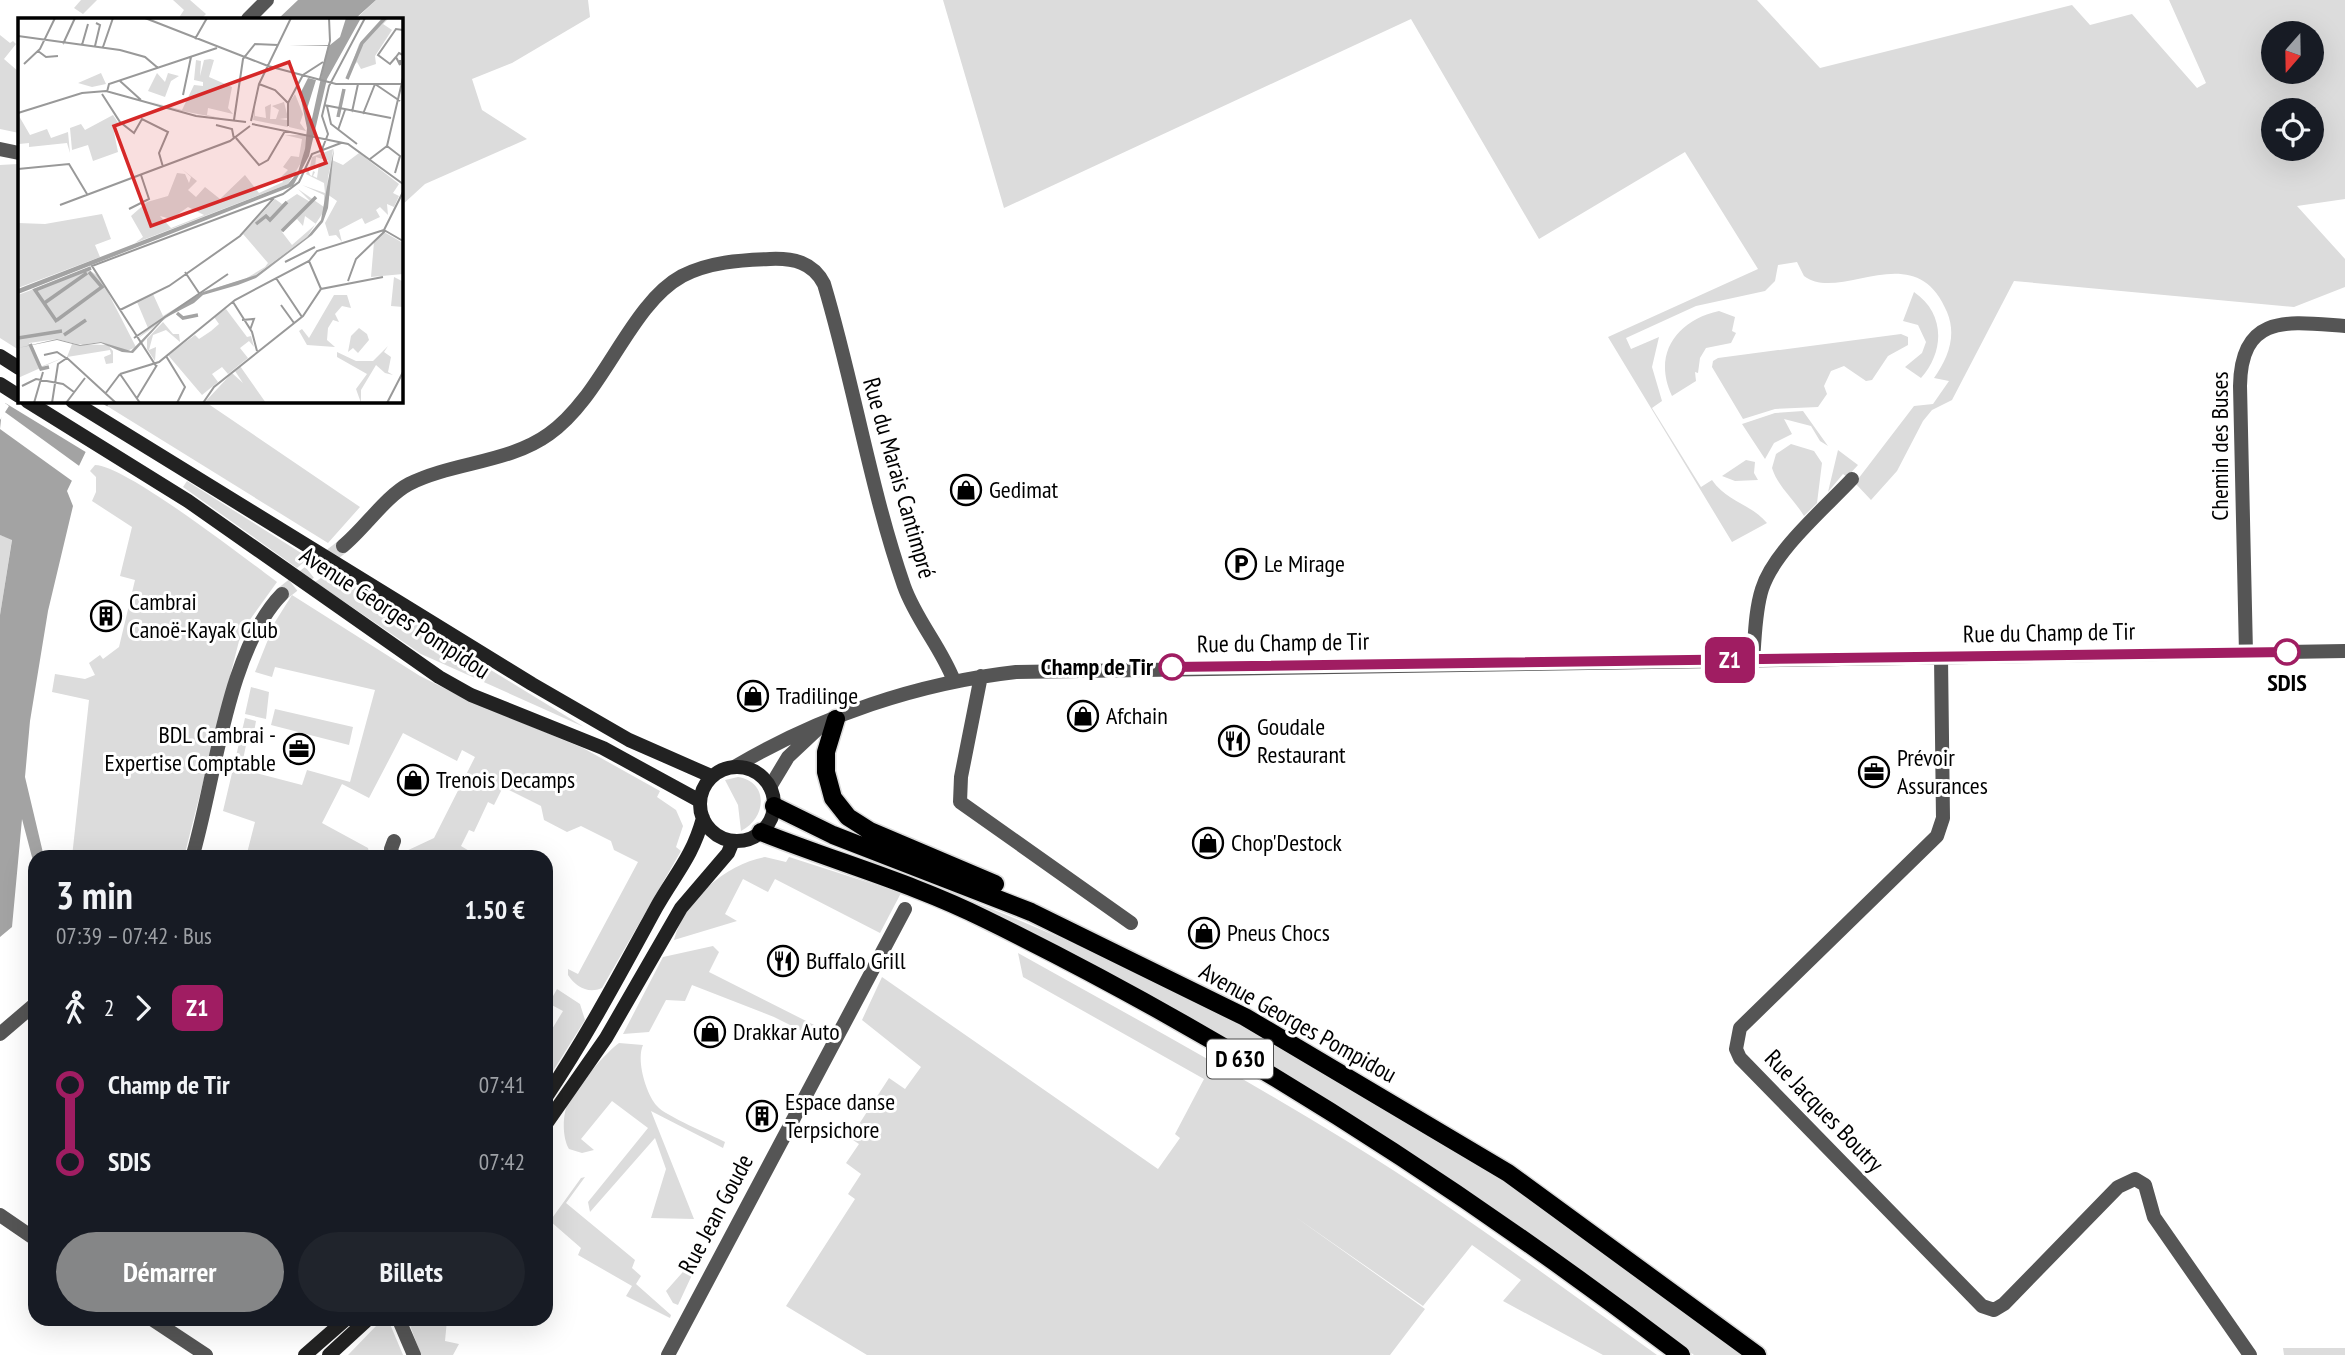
<!DOCTYPE html>
<html lang="fr">
<head>
<meta charset="utf-8">
<style>
	body { margin:0; font-family:"PT Sans Narrow",sans-serif; background:#20242c; color:#f1f3f6; height:100vh; display:flex; flex-direction:column; font-size:26px; white-space:nowrap }
	* { box-sizing:border-box; margin:0 }
	p { font-size:23px; color:#9ea1a6 }
	.icon { flex:none; width:38px; height:38px; fill:none; stroke:currentColor; stroke-width:2; stroke-linecap:round; stroke-linejoin:round }
	.map { position:relative; flex:1; overflow:hidden }
	.sheet { position:absolute; left:28px; top:850px; width:525px; height:476px; display:flex; flex-direction:column; background:#171b24; border-radius:21px; box-shadow:0 7px 28px #0002 }
	.sheet>* { flex:none }
	.badge { padding:0 14px; border-radius:10px; font-size:24px; line-height:46px }
	.needle { width:46px; rotate:200deg }
	.buttons { position:absolute; left:2261px; top:21px; display:grid; gap:14px }
	.buttons a { display:grid; place-items:center; width:63px; height:63px; border-radius:50%; background:#171b24; box-shadow:0 7px 28px #0002; font-size:35px }
	.map>.badge { position:absolute; translate:-50% -50%; box-shadow:0 0 0 4px #fff }
	.legs { display:flex; align-items:center; gap:10px; height:77px; padding:0 28px; font-size:23px }
	.legs p { margin-inline-start:auto }
	.head { display:flex; align-items:center; justify-content:space-between; height:119px; padding:0 28px }
	h1 { font-size:38px; font-weight:700; line-height:52px }
	.action { display:flex; gap:14px; margin-top:auto; padding:14px 28px }
	.action a { flex:1; height:80px; border-radius:42px; background:#858687; color:#fff; font-size:28px; font-weight:700; line-height:80px; text-align:center }
	.action a+a { background:#20242c; color:#f1f3f6 }
	ul { padding:0 28px; list-style:none }
	li { display:flex; align-items:center; gap:24px; height:77px; font-size:26px }
	li i { display:grid; place-items:center; width:10px; height:100%; margin:0 9px; background:currentColor }
	li i::after { content:''; width:18px; height:18px; margin:-9px; border:5px solid; border-radius:50%; background:#171b24 }
	li p { margin-inline-start:auto }
	li:first-child i { background:linear-gradient(#0000 50%,currentColor 0) }
	li:last-child i { background:linear-gradient(currentColor 50%,#0000 0) }
	.map>svg:first-child { display:block }
	.green { fill:#dcdcdc; fill-rule:evenodd }
	.water { fill:#a3a3a3 }
	.pier { fill:#fff }
	.lines { fill:none; stroke-linecap:round; stroke-linejoin:round }
	.street-tunnel { stroke:#d9d9d9; stroke-width:14; stroke-dasharray:14 7; stroke-linecap:butt }
	.primary-casing { stroke:#dbdbdb; stroke-width:21 }
	.street { stroke:#555; stroke-width:14 }
	.secondary { stroke:#222; stroke-width:14 }
	.primary { stroke:#000; stroke-width:18 }
	.line-1-casing { stroke:#fff; stroke-width:16 }
	.line-1 { stroke:#a01d62; stroke-width:10 }
	.stop-1-dot { fill:#fff; stroke:#a01d62; stroke-width:3.5 }
	.labels { text-anchor:middle; stroke-width:6; stroke-linejoin:round; paint-order:stroke }
	.shield { fill:#fff; stroke:#4c4c4c; stroke-width:2 }
	.shield-label { font-size:23px; font-weight:bold; fill:#000 }
	.street-label { font-size:24px; fill:#000; stroke:#fff }
	.poi-label { font-size:24px; fill:#000; stroke:#fff; text-anchor:start }
	.stop-label { font-size:24px; font-weight:bold; fill:#000; stroke:#fff; text-anchor:end }
	.inset-river { fill:none; stroke:#a3a3a3; stroke-width:3.5 }
	.inset-road { fill:none; stroke:#999; stroke-width:2 }
	.view { fill:#d62828; fill-opacity:0.15; stroke:#d62828; stroke-width:3.5 }
	.inset-edge { fill:none; stroke:#000; stroke-width:3.5 }
</style>
</head>
<body>
<div class="map">
<svg width="2345" height="1355" viewBox="0 0 2345 1355">
	<rect width="100%" height="100%" fill="#fff"/>
	<path class="green" d="M81 0H97L83 14 74 8Z
		M173 0H190L206 14 201 19H178L184 10Z
		M376 0H588L590 17 512 63 472 79 482 110 527 139 425 184 401 206V19H356Z
		M943 0H1757L1820 68 2072 5 2090 25 2132 14 2197 88 2206 83 2169 0H2345V199L2297 206 2345 259V287L2294 307 2014 281 1952 400 1932 410 1923 421 1897 471 1871 500 1855 483 1914 406 1933 404 1949 381 1934 378C1948 358 1957 336 1947 312 1915 234 1840 304 1804 276L1797 262 1778 265 1775 281 1765 291 1696 306 1626 338 1631 349 1659 337 1652 367 1662 401 1652 408 1701 487 1712 480C1727 502 1751 504 1767 523L1732 542 1608 337 1758 269 1685 152 1539 239 1411 19 1004 208ZM2273 33H2312V72H2273ZM2273 110H2312V149H2273Z
		M0 35 10 43 13 41 16 44 4 59 19 72V133L0 129Z
		M18 164H19V350L0 338V165Z
		M1914 292C1945 313 1945 351 1921 378L1905 367 1922 353 1926 342 1918 325 1903 321Z
		M1719 311 1735 317 1732 331 1736 333 1731 343 1706 348 1700 358 1698 373 1695 372 1696 381 1672 396C1652 354 1677 320 1719 311Z
		M1901 334 1908 337V345L1888 356 1872 380 1866 381 1844 366 1831 371 1824 386 1827 394 1818 407 1775 409 1743 419 1712 367 1713 361 1718 358Z
		M110 401H204L360 507 328 543 107 406Z
		M1803 411 1828 446 1820 441 1811 426 1784 419 1792 434 1774 443 1765 459 1742 424 1775 413Z
		M1791 444 1814 451 1822 463 1817 503 1804 516C1794 499 1778 487 1772 468L1776 454Z
		M1838 450 1858 465 1847 477 1843 474 1828 492Z
		M1746 460 1755 462 1754 473 1758 480 1735 481 1722 476Z
		M95 465C127 466 244 558 277 582L249 621 239 641 184 857H72L89 700 52 692 55 674 85 679 95 675 89 663 100 655 103 659 119 647 135 580 120 576 132 527 92 501 96 492V477L90 471Z
		M187 481 309 558 297 568 183 487Z
		M0 535 12 539 0 615Z
		M330 572 584 727 421 654 315 582Z
		M292 595 420 676 468 700 583 748 660 791 657 797 676 810 683 826 676 847 681 851 602 988C588 994 576 987 568 975V969L578 974 638 862 614 850 611 841 581 826 567 832 544 820 541 806 503 787 494 805 488 802 474 832 469 830 461 846 471 852 468 857H401L402 853 434 838 475 757 462 750 457 761 403 733 369 798 342 784 322 823 368 848 370 857H246L255 822 223 811 245 718 256 721 254 732 249 731 241 769 302 785 307 770 350 782 375 690 275 667 272 677 255 672 275 622Z
		M251 687 269 692 266 719 245 714Z
		M275 709 353 727 349 745 271 725Z
		M738 777C770 782 766 819 741 831L738 805 725 780Z
		M765 857 786 862 789 857 901 893 880 933 775 879 768 892 743 879 725 914 737 921 674 940C684 900 726 864 765 857Z
		M969 900C1190 986 1406 1110 1599 1247 1648 1282 1696 1319 1744 1355H1694L1659 1328 1118 979Z
		M713 946 719 952 709 972 822 1029 816 1038 774 1017 692 985 685 1001 666 1000 649 1032 623 1034 663 957Z
		M1018 953C1129 1015 1241 1076 1350 1143 1456 1208 1556 1283 1657 1355H1603L1503 1301 1521 1280 1472 1245 1423 1306 1294 1216 1425 1309 1390 1355H867L786 1306 855 1199 848 1194 861 1174 846 1163 859 1144 850 1138 889 1078 905 1089 921 1067 862 1020 882 977 1158 1169 1180 1138 1175 1134 1204 1079 1023 977Z
		M557 989 580 1004 585 1020 546 1082V1039L563 1011 546 1002V996L552 998Z
		M619 1043 643 1045C636 1060 646 1094 657 1106 665 1116 712 1135 725 1142L723 1148 651 1111 694 1219 651 1218 666 1169 655 1138 590 1212 588 1202 648 1128 612 1101 581 1139 594 1150 582 1153 569 1149C562 1137 562 1114 569 1101 577 1087 606 1052 619 1043Z
		M585 1177 566 1203 635 1260 632 1268 641 1276 636 1284 671 1315 670 1318 626 1296 632 1286 578 1255 581 1248 550 1221 581 1178Z
		M705 1247 678 1305 673 1303 666 1291Z
		M385 1320 390 1324 403 1355H348L377 1325Z
		M408 1320H447L445 1341 459 1344 453 1355H421Z
		M2283 1348H2345V1355H2284Z"/>
	<path class="water" d="M298 0H376L355 19H278Z
		M19 401H110L67 491 73 506 48 611 30 721 25 777 44 857 33 861 22 819 12 927 0 937V615L12 540 0 535V420L9 406 5 403Z"/>
	<path class="pier" d="M19 377V401H98L110 408 89 454 2 401Z
		M2 410 82 468 75 483 0 429Z"/>
	<g class="lines">
		<path class="street-tunnel" d="M282 594 343 546"/>
		<g class="primary-casing">
			<path id="primary" d="M836 719 826 752V772L833 798 848 817 870 831 995 884
				M774 806 833 835 1031 912 1245 1017 1508 1173 1757 1355
				M761 832C836 862 913 883 985 919 1231 1039 1464 1190 1681 1355"/>
		</g>
		<path class="street" d="M248 19 267 0
			M0 149 19 153
			M343 546C364 529 386 496 409 484 453 462 509 463 549 434 604 395 629 305 682 276 709 262 740 260 770 259 793 258 813 262 824 284 854 384 870 488 904 586 916 620 941 647 954 681
			M2246 653 2240 386C2241 312 2290 322 2345 326
			M1941 657 1943 818 1937 836 1740 1028 1736 1049 1740 1058 1982 1306 1994 1310 2004 1304 2118 1187 2135 1179 2145 1185 2154 1217 2250 1355
			M1753 660C1755 637 1755 611 1762 589 1774 551 1824 509 1852 479
			M981 676 961 777 960 802 1131 923
			M736 766C821 716 918 683 1016 672L2345 651
			M770 787 788 757 822 725
			M192 858C215 781 227 650 282 594
			M394 858 391 849 394 841
			M0 1034 35 1004
			M0 1215 35 1239
			M153 1320 206 1355
			M399 1320 414 1355
			M668 1355 905 909"/>
		<path class="secondary" d="M0 356 19 368
			M0 384 19 396
			M27 401 188 501 439 677 471 695 603 748 700 801
			M72 401 532 684 629 740 711 776
			M700 804a37 37 0 1 1 74 0a37 37 0 1 1-74 0Z
			M546 1097C587 1036 621 972 656 908 675 874 692 858 703 818
			M546 1124 606 1038 681 908 728 853 733 841
			M305 1355 345 1320
			M329 1355 367 1320"/>
		<use href="#primary" class="primary"/>
	</g>
	<g class="lines">
		<g class="line-1-casing">
			<path id="line-1" d="M1172 667 2287 652"/>
		</g>
		<use href="#line-1" class="line-1"/>
	</g>
	<defs>
		<g id="shop-ring" transform="scale(1.575)"><circle r="9.5" fill="#fff" stroke="#000" stroke-width="1.5"/><path d="M-5-2.5h2.3a2.7 3.5 0 0 1 5.4 0H5L5.5 6h-11ZM-1.5-2.5h3a1.5 2.3 0 0 0-3 0Z" fill="#000"/></g>
		<g id="parking-ring" transform="scale(1.575)"><circle r="9.5" fill="#fff" stroke="#000" stroke-width="1.5"/><path d="M-3.5-5.5H1a3.5 3.5 0 0 1 0 7H-1V5.5H-3.5ZM-1-3.4V-.6H.8a1.4 1.4 0 0 0 0-2.8Z" fill="#000"/></g>
		<g id="building-ring" transform="scale(1.575)"><circle r="9.5" fill="#fff" stroke="#000" stroke-width="1.5"/><path d="M-4-6H4V6H1V3H-1V6H-4ZM-2.5-4.3h1.7v1.8h-1.7ZM.8-4.3h1.7v1.8H.8ZM-2.5-1h1.7V.8h-1.7ZM.8-1h1.7V.8H.8Z" fill="#000"/></g>
		<g id="restaurant-ring" transform="scale(1.575)"><circle r="9.5" fill="#fff" stroke="#000" stroke-width="1.5"/><path d="M-5-6h1v4h1v-4h1v4h1v-4h1v5L-1.5 .5V6h-2V.5L-5-1ZM5-6V6H3V1.5H1.5Q1.5-4 5-6Z" fill="#000"/></g>
		<g id="office-ring" transform="scale(1.575)"><circle r="9.5" fill="#fff" stroke="#000" stroke-width="1.5"/><path d="M-6-3h4V-5.5h4V-3h4V5H-6ZM-1-4.5V-3h2v-1.5ZM-6 0V1H6V0Z" fill="#000"/></g>
	</defs>
	<g fill-rule="evenodd">
		<use href="#shop-ring" x="966" y="490"/>
		<use href="#parking-ring" x="1241" y="564"/>
		<use href="#building-ring" x="106" y="616"/>
		<use href="#shop-ring" x="753" y="696"/>
		<use href="#shop-ring" x="1083" y="716"/>
		<use href="#restaurant-ring" x="1234" y="741"/>
		<use href="#office-ring" x="299" y="749"/>
		<use href="#office-ring" x="1874" y="772"/>
		<use href="#shop-ring" x="413" y="780"/>
		<use href="#shop-ring" x="1208" y="843"/>
		<use href="#shop-ring" x="1204" y="933"/>
		<use href="#restaurant-ring" x="783" y="961"/>
		<use href="#shop-ring" x="710" y="1032"/>
		<use href="#building-ring" x="762" y="1116"/>
	</g>
	<g class="stop-1-dot">
		<circle cx="2287" cy="652" r="12"/>
		<circle cx="1172" cy="667" r="12"/>
	</g>
	<g class="labels">
		<rect class="shield" x="1207" y="1039.5" width="66" height="39" rx="5"/>
		<g class="shield-label">
			<text x="1240" y="1067">D 630</text>
		</g>
		<g class="street-label">
			<text transform="translate(2220 446) rotate(-90)" y="8">Chemin des Buses</text>
			<text transform="translate(899 478) rotate(74)" y="8">Rue du Marais Cantimpré</text>
			<text transform="translate(395 613) rotate(33)" y="8">Avenue Georges Pompidou</text>
			<text transform="translate(2049 633) rotate(-1)" y="8">Rue du Champ de Tir</text>
			<text transform="translate(1283 643) rotate(-1)" y="8">Rue du Champ de Tir</text>
			<text transform="translate(1298 1023) rotate(29)" y="8">Avenue Georges Pompidou</text>
			<text transform="translate(1824 1111) rotate(46)" y="8">Rue Jacques Boutry</text>
			<text transform="translate(716 1214) rotate(-62)" y="8">Rue Jean Goude</text>
		</g>
		<g class="poi-label">
			<text x="989" y="498">Gedimat</text>
			<text x="1264" y="572">Le Mirage</text>
			<text x="129" y="610">Cambrai<tspan x="129" dy="28">Canoë-Kayak Club</tspan></text>
			<text x="776" y="704">Tradilinge</text>
			<text x="1106" y="724">Afchain</text>
			<text x="1257" y="735">Goudale<tspan x="1257" dy="28">Restaurant</tspan></text>
			<text x="276" y="743" text-anchor="end">BDL Cambrai -<tspan x="276" dy="28">Expertise Comptable</tspan></text>
			<text x="1897" y="766">Prévoir<tspan x="1897" dy="28">Assurances</tspan></text>
			<text x="436" y="788">Trenois Decamps</text>
			<text x="1231" y="851">Chop'Destock</text>
			<text x="1227" y="941">Pneus Chocs</text>
			<text x="806" y="969">Buffalo Grill</text>
			<text x="733" y="1040">Drakkar Auto</text>
			<text x="785" y="1110">Espace danse<tspan x="785" dy="28">Terpsichore</tspan></text>
		</g>
		<g class="stop-label">
			<text x="1153" y="675">Champ de Tir</text>
			<text x="2287" y="691" text-anchor="middle">SDIS</text>
		</g>
	</g>
	<g transform="translate(18 18)">
		<rect width="385" height="385" fill="#fff"/>
		<path d="M364 0H371L365 6 374 12 357 38 358 46 343 51 339 44 332 52 341 26ZM192 41 196 42 191 59 214 69 210 90 215 96 190 90 189 97 206 101 164 93 130 83 164 92 176 67 185 68V64L176 62 178 42 183 43 182 58 186 42ZM83 55 88 66 74 69 60 65ZM139 55 147 64 150 55 161 58 153 63 147 79 130 73ZM277 76 285 96 282 105 288 113 271 109V85ZM266 84 270 100 261 101 270 102V109L235 102 237 87V98L248 100 247 89 253 86 252 101H258L261 92 254 88ZM95 97 101 106 95 109 100 134 75 143 70 127 54 132 52 110 63 106 67 112ZM1 98 12 117 29 111 33 120 50 114 52 135 49 125 11 129V125L1 126ZM267 117H289L286 140 270 166 117 225 125 219 113 198 129 184 150 178 159 155 167 156 171 165 173 159 164 151 179 163 170 172 178 179 187 169 202 181 227 157 241 175 265 164 263 159 270 152 265 149 273 138 281 139 284 121ZM170 189 186 197 153 210 142 198 153 201ZM315 131 308 190 289 219 235 259 219 265 185 274 119 321 130 310 119 284 135 276 145 298 184 274 227 261 247 249 250 245 225 216 257 181 264 186 279 176 294 185 280 171 306 189V177L284 167 307 175 306 165 288 156 290 151 292 157 294 158 295 153 297 154 295 158 299 160 301 146 311 143 298 139 297 151 292 149 294 139ZM287 198 298 206 274 227 264 214 279 201 285 208ZM341 135 381 166 375 175 381 178 376 189 369 186 370 197 362 189 358 192 362 199 347 206 344 200 321 212 324 224 318 217 311 218 307 205 319 183 309 176 310 159 314 142 325 147ZM84 196 93 221 77 227 82 239 0 270V205L27 206ZM366 214 385 225V256L353 259 356 224ZM74 249 71 252 82 259 118 329 109 333 83 324 62 327 39 321 11 325 22 349 47 339 0 360V277ZM376 259 384 263 385 289 373 288ZM316 277H329L333 290 324 288 317 296 321 304 315 302 310 310 309 322 317 329 289 327 281 313 284 311 291 320ZM208 291 229 319 233 318 236 329 231 323 222 330 230 340 210 356 204 349 194 356 200 364 184 377 150 337 177 317 181 321 193 313 201 306 196 299ZM145 304 155 316H161L162 324 148 312 135 317 131 332 138 329 137 343 129 331V321ZM341 310 349 316 351 322 340 335 335 330 330 334 333 318ZM54 326 90 327 95 333V345L88 346 86 339 93 336 92 332 49 339ZM370 328 366 334 373 339 370 354 375 357 367 355 358 347 343 372V385L338 371 349 356 319 339V334L338 343H355ZM222 348 248 385H186L214 355 225 365 217 353Z" fill="#dcdcdc" fill-rule="evenodd"/>
		<path d="M328 0H343L309 61 291 138 275 168 0 276V271L270 166 280 154 287 131 289 110 282 76 290 60 298 62 289 91 293 105 310 28 271 27H312L322 19ZM316 130 310 190 305 204 294 217 238 260 220 267 185 277 176 285 147 300 115 335 104 334 83 325 62 328 39 322 0 330 39 321 62 327 83 324 113 333 146 299 185 274 238 257 289 219 303 202Z" fill="#a3a3a3"/>
		<path class="inset-river" d="M329 61 344 25 367 0M320 99 326 71M238 206 248 198 252 202 269 184M264 213 298 179M25 286 69 255M159 295 165 300 180 297M39 302 84 269 71 254M39 304 17 272 73 250M46 317 68 302M0 320 44 313M12 326 23 351 31 349"/>
		<path class="inset-road" d="M127 0 250 48M0 18 102 32 127 39 140 50M177 21 189 0M45 26 57 0M64 27 70 6M77 28 82 7 78 5M85 29 95 0M20 33 28 39 40 38M378 39 372 46 360 37 378 11 385 12M382 42V47L378 39 381 35 385 37M6 46 22 31 37 0M250 48 318 66H385M302 61 312 23 311 0M102 63 123 82M241 66 257 72 270 85M357 66 382 83M89 74 91 66 199 30M84 76 102 104 116 115 124 101 150 114 141 135 145 149M165 77 173 39M270 85 285 57 305 44M270 85V108M306 87 373 100M309 88 313 106 339 126M334 94 340 66M0 95 64 75 88 73 178 98 228 104M345 96 357 66M216 102 225 41 237 26 260 27M233 103 241 66 273 0M234 106 330 126 385 166M198 107 214 111 216 121M320 112 327 92M218 120 241 147 250 142 267 113M369 128 385 60M369 128 382 138 377 155M303 134 310 116 304 98 311 68 347 0M352 141 369 128M0 151 51 146 69 176M42 187 212 123 232 108M111 191 131 181 123 157M366 212 385 174M366 212 385 223M291 243 303 271M267 244 297 229M167 254 181 275M258 260 284 299M330 263 338 241 367 213M215 284 234 314 239 333M263 287 276 305M102 292 151 268 222 218 256 180M224 302 236 301 232 312M116 320 210 256M26 337 39 334 48 340M148 338 167 369 159 385M138 348 74 248 265 176 281 164 294 136 323 125M102 356 141 344 217 282 291 243 299 233 366 212M102 356 122 385M4 368 18 361 45 366 56 374M87 376 102 356M119 380 139 347M16 385 25 354M34 385 40 346 49 340 98 385M48 385 67 360M185 385 196 369 285 298 303 271 365 259M369 385 385 354"/>
		<path class="view" d="M271 44 308 145 133 208 96 108Z"/>
		<rect width="385" height="385" class="inset-edge"/>
	</g>
</svg>
<div class="buttons">
<a><svg class="needle" viewBox="-14 -14 28 28"><path d="M0-13l5 13h-10z" fill="#e53935"/><path d="M0 13l5-13h-10z" fill="#9ea1a6"/></svg></a>
<a><svg class="icon" aria-label="locate" viewBox="0 0 24 24"><circle cx="12" cy="12" r="6"/><path d="M12 2v4M12 18v4M2 12h4M18 12h4"/></svg></a>
</div>
<b class="badge" style="left:1730px;top:660px;background:#a01d62;color:#fff">Z1</b>
<section class="sheet">
<div class="head"><div><h1>3 min</h1><p>07:39 – 07:42 · Bus</p></div><b>1.50 €</b></div>
<div class="legs"><svg class="icon" aria-label="walk" viewBox="0 0 24 24"><circle cx="13" cy="4" r="2"/><path d="M13 8l-2 6 4 7M11 14l-3 7M7 12l3-4h3l4 4"/></svg>2<svg class="icon" aria-label="forward" viewBox="0 0 24 24"><path d="M9 5l7 7-7 7"/></svg><b class="badge" style="background:#a01d62;color:#fff">Z1</b></div>
<ul>
<li><i style="color:#a01d62"></i><b>Champ de Tir</b><p>07:41</p></li>
<li><i style="color:#a01d62"></i><b>SDIS</b><p>07:42</p></li>
</ul>
<div class="action"><a>Démarrer</a><a>Billets</a></div>
</section>
</div>
</body>
</html>
